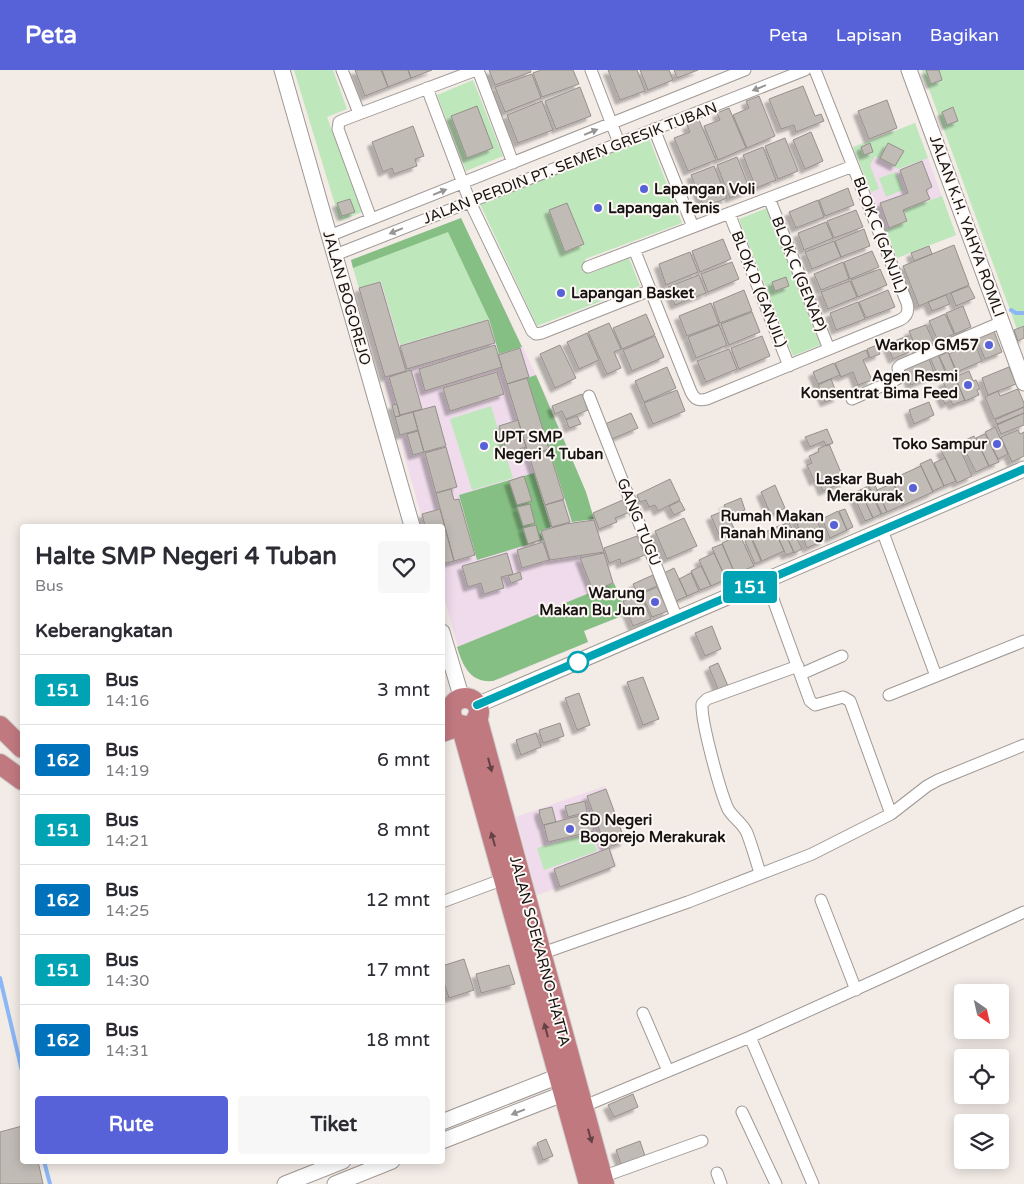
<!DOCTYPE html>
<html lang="id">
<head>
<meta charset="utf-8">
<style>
	body { margin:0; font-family:"Varela Round",sans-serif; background:#f7f7f7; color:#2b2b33; height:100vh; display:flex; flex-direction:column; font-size:19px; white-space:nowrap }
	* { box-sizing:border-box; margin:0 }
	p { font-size:16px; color:#7c7c81 }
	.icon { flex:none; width:28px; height:28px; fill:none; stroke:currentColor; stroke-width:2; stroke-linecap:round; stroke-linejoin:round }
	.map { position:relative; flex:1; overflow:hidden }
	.details { position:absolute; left:20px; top:454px; width:425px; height:640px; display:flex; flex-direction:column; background:#fff; border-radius:5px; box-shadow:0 2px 12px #0003 }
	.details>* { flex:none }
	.badge { padding:0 10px; border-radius:4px; font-size:18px; line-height:32px }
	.needle { width:32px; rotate:146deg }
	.fabs { position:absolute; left:954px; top:914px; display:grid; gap:10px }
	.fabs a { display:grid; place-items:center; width:55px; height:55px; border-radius:5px; background:#fff; box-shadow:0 2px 12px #0003; font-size:25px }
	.map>.badge { position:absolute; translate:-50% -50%; box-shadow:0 0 0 2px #fff }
	h2 { padding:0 15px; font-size:19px; line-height:45px }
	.round { display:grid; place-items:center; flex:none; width:52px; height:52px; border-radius:5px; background:#f7f7f7 }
	.summary { display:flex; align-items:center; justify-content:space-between; height:85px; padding:0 15px }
	h1 { font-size:24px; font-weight:700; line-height:38px }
	.primary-button { display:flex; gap:10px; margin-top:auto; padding:10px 15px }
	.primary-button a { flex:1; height:58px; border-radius:5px; background:#5761d8; color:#fff; font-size:20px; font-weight:700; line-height:58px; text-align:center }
	.primary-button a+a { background:#f7f7f7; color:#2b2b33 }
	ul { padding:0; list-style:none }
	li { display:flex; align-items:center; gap:15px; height:70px; padding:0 15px; border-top:1px solid #e1e1e2 }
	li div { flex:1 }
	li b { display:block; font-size:19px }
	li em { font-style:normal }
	li .badge { min-width:55px; font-weight:700; text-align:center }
	header { display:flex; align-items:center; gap:30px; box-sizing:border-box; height:70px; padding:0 25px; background:#5761d8; color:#fff }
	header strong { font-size:24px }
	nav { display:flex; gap:28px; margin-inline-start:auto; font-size:18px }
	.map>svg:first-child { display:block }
	.education { fill:#efdbeb }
	.green { fill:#bfe7bc }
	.forest { fill:#86bf83 }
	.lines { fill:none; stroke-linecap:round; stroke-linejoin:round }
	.stream { stroke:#8bb7f7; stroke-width:4 }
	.building { fill:#c1bbb6; stroke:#96908b; filter:url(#shadow) }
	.street-casing { stroke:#9f9894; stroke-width:13 }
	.secondary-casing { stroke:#9f9894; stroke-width:17 }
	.highway-casing { stroke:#cccbcb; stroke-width:22 }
	.street { stroke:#fff; stroke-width:11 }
	.secondary { stroke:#fff; stroke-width:15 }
	.highway { stroke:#c17980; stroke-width:20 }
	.oneway { fill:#969594 }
	.oneway2 { fill:#634144 }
	.line-casing { stroke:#fff; stroke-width:11 }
	.line { stroke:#00a3b4; stroke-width:8 }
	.poi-dot { fill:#5761d8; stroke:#fef8f5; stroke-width:2 }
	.stop-dot { fill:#fff; stroke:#00a3b4; stroke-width:2.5 }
	.labels { text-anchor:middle; stroke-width:4; stroke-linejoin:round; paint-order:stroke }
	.street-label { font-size:15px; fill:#161312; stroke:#fef8f5 }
	.poi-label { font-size:15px; font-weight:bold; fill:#161312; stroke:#fef8f5; text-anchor:end }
</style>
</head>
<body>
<header>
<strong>Peta</strong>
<nav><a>Peta</a><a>Lapisan</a><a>Bagikan</a></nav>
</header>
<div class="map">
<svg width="1024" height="1114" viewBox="0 0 1024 1114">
	<defs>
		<filter id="shadow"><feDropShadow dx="-4.5" dy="4.5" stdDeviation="1" flood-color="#0004"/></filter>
	</defs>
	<rect width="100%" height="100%" fill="#f2ebe6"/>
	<path class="education" d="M915 53 956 165 897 188 853 77Z
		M461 148 548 330 586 422 614 513 627 544 584 561 588 572 500 609 489 611 474 608 466 599 461 589 443 523 442 456H424L351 190Z
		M605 716 626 771 610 777 617 797 537 825 516 747Z"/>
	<path class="green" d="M294 0H333L347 39 327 47 362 142 340 151Z
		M922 0H1024V255L1017 259Z
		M473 10 503 86 466 101 437 25Z
		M915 53 928 88 898 99 875 86 870 95 879 119 871 122 853 77Z
		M649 68 682 153 585 189 591 203 629 188 640 216 537 256 480 134Z
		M896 102 903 120 886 127 879 108Z
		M942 126 956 165 897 188 886 160 908 151 904 140Z
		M767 138 820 275 793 286 739 149Z
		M448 161 489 249 400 275 381 211 359 218 353 198Z
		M491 336 513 408 472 420 450 349Z
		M590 763 597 781 544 800 537 778Z"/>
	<path class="forest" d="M461 148 522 277 499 284 489 249 448 162 353 198 351 190Z
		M536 305 586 422 594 449 572 452 527 308Z
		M534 403 551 457 540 461 543 470 477 490 459 425Z
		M614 513 627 544 584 561 588 572 493 611C470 613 463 596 457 577Z"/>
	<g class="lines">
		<path class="stream" d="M1011 240 1016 243H1024
			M0 908 22 1001
			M44 1091 50 1114"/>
	</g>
	<path class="building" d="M355 0H381L388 17 365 26Z
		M382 0H408L411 8 388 17Z
		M408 0H432L411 8Z
		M489 0H530L531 2 495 15Z
		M541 0H573L579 14 542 27 533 3Z
		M608 0H637L645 21 620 30Z
		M640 0H669L673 10 648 20Z
		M674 0H698L677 8Z
		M926 0H939L942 10 931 14Z
		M532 4 541 28 505 42 495 17Z
		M803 16 815 46 821 44 824 51 796 62 794 55 781 59 769 29Z
		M580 17 591 46 556 59 545 31Z
		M759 26 775 66 747 78 733 45 749 38 746 31Z
		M887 30 897 58 869 69 858 41Z
		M542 31 553 60 518 73 507 45Z
		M477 36 493 78 467 88 451 46Z
		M953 37 958 51 947 55 942 42Z
		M729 38 746 78 718 90 704 56 720 50 717 43Z
		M699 50 716 90 688 101 674 68 690 62 687 55Z
		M413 56 424 86 415 89 417 96 394 104 392 98 383 102 372 72Z
		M811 62 823 91 805 99 793 70Z
		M785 68 798 101 778 109 765 76Z
		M870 73 873 82 864 85 861 77Z
		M888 73 904 81 895 96 880 88Z
		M763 77 776 110 756 118 743 85Z
		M737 87 750 120 730 128 717 95Z
		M922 91 932 117 926 120 930 129 903 140 907 151 889 158 880 133 908 123 900 100Z
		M714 96 727 128 704 137 691 105Z
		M848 118 854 135 825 146 819 130Z
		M350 129 355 142 342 146 337 133Z
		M818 130 824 147 796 158 789 142Z
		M567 133 584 174 565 182 549 140Z
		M856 140 863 157 834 168 827 151Z
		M826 152 833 168 804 180 798 163Z
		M864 159 870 176 841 187 835 171Z
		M723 169 731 189 700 202 692 181Z
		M834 171 841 187 812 199 805 182Z
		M954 175 969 215 919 236 903 196Z
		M929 176 932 184 914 191 911 183Z
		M872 181 879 197 850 209 844 192Z
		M690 182 698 202 666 215 659 194Z
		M732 192 739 209 708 222 701 204Z
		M843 192 849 209 821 220 814 204Z
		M880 199 887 215 858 227 851 210Z
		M699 205 706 223 675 235 668 217Z
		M786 207 789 216 775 221 772 212Z
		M850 211 857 227 828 239 821 222Z
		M380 212 406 301 385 307 359 218Z
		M969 216 975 228 956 236 951 223Z
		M744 220 752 241 720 253 713 233Z
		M888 220 895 237 866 248 859 232Z
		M946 225 950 234 932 241 928 232Z
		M858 232 865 249 836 260 830 243Z
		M711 233 719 254 687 266 679 246Z
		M963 236 971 257 955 264 946 243Z
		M752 242 760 262 729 275 721 254Z
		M646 244 655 265 622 279 613 258Z
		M945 244 954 264 938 271 929 251Z
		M488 250 495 273 407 299 400 276Z
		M609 253 621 279 614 282 621 298 607 304 588 262Z
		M719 255 727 275 696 288 688 267Z
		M926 255 934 273 917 280 909 261Z
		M1024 256V268L1018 271 1014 260Z
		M994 261 1002 282 985 289 976 268Z
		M587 263 599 290 579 299 567 272Z
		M655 266 664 287 632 301 623 280Z
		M762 266 770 286 739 299 731 278Z
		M907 266 913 280 893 289 887 274Z
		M495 275 502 297 425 321 419 299Z
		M560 275 576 308 555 318 540 284Z
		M877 275 880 284 870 288 867 279Z
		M976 276 982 291 957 302 949 284 961 279 962 282Z
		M520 278 529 307 507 314 498 285Z
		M729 279 737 299 706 312 697 291Z
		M866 280 869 287 863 290 872 310 858 315 853 302 841 307 835 293Z
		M948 282 956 302 948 305 939 286Z
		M938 284 946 304 939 308 930 288Z
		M929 289 935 305 911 315 905 299Z
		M834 293 840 305 818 314 813 302Z
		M667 297 676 318 644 332 635 311Z
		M1009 297 1016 314 988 325 982 308Z
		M411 300 422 339 400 345 389 307Z
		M969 301 973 311 976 310 980 319 977 320 979 325 965 331 955 307Z
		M497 302 504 324 450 341 443 318Z
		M955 307 965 330 953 335 951 331 945 334 940 324 947 321 943 312Z
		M527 308 549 379 529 386 507 314Z
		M831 309 838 327 825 332 818 315Z
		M1018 319 1024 333V337L994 349 985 327 998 321 1000 326Z
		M677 320 685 341 653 354 644 333Z
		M582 324 588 340 566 349 562 341 555 344 552 336Z
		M929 332 934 345 914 354 909 340Z
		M397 334 400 346 395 347 392 335Z
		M435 336 446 376 424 382 413 342Z
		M1024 337V343L997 354 995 350Z
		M413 342 418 360 400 365 395 347Z
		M631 343 638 358 612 369 605 354Z
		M1024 343V355L1001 364 997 355Z
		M577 346 581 354 569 358 566 350Z
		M518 350 526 377 507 383 499 356Z
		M995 357 1008 384 998 389 985 362Z
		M827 359 833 373 826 376 824 371 810 377 805 367Z
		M1018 360 1020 364 1024 362V386L1012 392 1001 367Z
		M418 361 424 382 413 385 407 364Z
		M985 364 999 392 989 396 976 368Z
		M974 366 989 396 976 402 961 372Z
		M829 374 845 412 823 421 818 409 814 411 807 395 812 393 809 386 819 382 818 379Z
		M953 374 955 379 959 377 972 406 957 413 941 380Z
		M446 377 457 417 436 423 425 383Z
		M549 380 564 429 545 435 529 386Z
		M945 388 956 411 944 416 934 393Z
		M931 389 944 416 933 421 920 394Z
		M921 396 933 422 904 435 892 409Z
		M524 406 532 431 517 435 509 411Z
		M670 409 680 430 658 441 655 435 649 437 646 430 640 432 637 425Z
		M874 413 887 442 882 444 869 416Z
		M893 413 903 435 887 442 877 420Z
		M775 415 785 438 771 445 761 422Z
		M868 416 881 444 873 448 860 420Z
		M451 419 454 430 459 429 475 485 454 491 436 423Z
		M860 420 873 448 865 451 853 424Z
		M741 428 745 440 729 446 724 435Z
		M625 429 630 442 615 448 617 452 599 459 593 443Z
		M563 430 570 452 552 457 545 435Z
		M680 431 685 440 674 445 669 436Z
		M530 434 535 453 523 456 517 437Z
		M440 439 454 491 442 494V456H425L422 444Z
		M845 439 853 457 847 460 839 441Z
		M726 440 735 461 720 467 711 446Z
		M813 441 825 470 807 478 795 449Z
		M838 441 847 460 830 468 822 449Z
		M684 448 697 476 667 489 655 461Z
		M594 450 604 482 550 490 541 461 566 454Z
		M789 452 802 479 794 483 782 455Z
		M536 455 540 470 528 474 523 458Z
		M781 455 794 482 786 485 774 458Z
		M774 458 784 481 762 491 752 468Z
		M740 465 754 496 735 504 722 473Z
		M637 466 645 485 621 494 620 489 609 493 604 478Z
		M751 468 761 491 755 494 745 471Z
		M543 472 549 490 522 498 517 480Z
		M722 474 735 504 726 509 712 478Z
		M507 483 513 504 501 507 504 518 484 524 481 513 468 517 462 496Z
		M604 483 613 513 593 521 580 488Z
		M714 483 726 509 711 516 699 490Z
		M701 496 711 516 700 520 691 501Z
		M674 498 687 526 676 531 664 503Z
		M520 502 522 509 511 513 508 506Z
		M691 503 699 521 687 526 679 509Z
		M653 505 657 516 638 524 633 514Z
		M657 517 668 541 652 547 642 524Z
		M641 524 651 549 633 556 623 531Z
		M712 556 721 579 705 586 695 563Z
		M718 593 728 616 718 619 709 597Z
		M643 607 659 649 643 655 627 612Z
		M579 623 590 655 577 660 565 628Z
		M560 653 564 666 543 673 539 660Z
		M536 663 541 677 521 685 516 670Z
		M606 719 625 771 606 778 587 726Z
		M585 731 587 742 568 747 565 736Z
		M552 737 556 752 543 755 539 743H540L539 740Z
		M589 743 594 761 548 772 544 755Z
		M609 778 615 796 560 817 554 799Z
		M464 889 474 920 449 928 442 907V896Z
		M509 895 515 914 481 923 476 904Z
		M633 1024 638 1037 614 1047 608 1035Z
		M22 1056V1091H38L43 1114H0V1062Z
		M546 1069 553 1086 543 1090 537 1073Z
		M640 1071 645 1086 621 1094 616 1080Z"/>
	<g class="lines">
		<g class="street-casing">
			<path id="street" d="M342 0 359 43
				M478 0 513 93
				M591 0 619 73
				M427 18 470 132 532 261 536 264 542 263 651 220
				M654 59 693 157
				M769 128 829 279
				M729 143 789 296
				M371 149 338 59 339 52 343 50 476 0
				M329 166 745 0
				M634 179 691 322C695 330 699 331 707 329L900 250C908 246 909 241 907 233L815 0
				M335 185 805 0
				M588 197 853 96
				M589 326 677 549
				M852 329 897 309 899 304 898 298 901 295 1002 252
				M882 460 936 606
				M766 510 810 631 815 635 843 627 850 631 891 744
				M801 604 842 586
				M889 625 1024 571
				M760 803C756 790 752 776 747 763 743 753 733 748 728 739 720 721 701 652 702 634L707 629 798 596
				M821 830 856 920
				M442 832 504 809
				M540 884 688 832 812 784 891 744 927 716 938 710 1024 675
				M643 943 668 1001
				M750 967 813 1114
				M582 1037 750 967 883 907 1024 842
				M742 1042 776 1114
				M717 1103 721 1114
				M602 1107 702 1071"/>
		</g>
		<g class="secondary-casing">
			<path id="secondary" d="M282 0 412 456
				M909 0 1024 313
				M442 562 462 629
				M477 635 1024 399
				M442 1052 569 1002
				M442 1071 573 1020
				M285 1114 343 1091
				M335 1114 392 1091"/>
		</g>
		<g class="highway-casing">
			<path id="highway" d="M451 642a14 14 0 1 1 28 0a14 14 0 1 1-28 0Z
				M477 648 604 1114
				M0 656 22 678
				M442 662 461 655 589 1114
				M0 694 22 710"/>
		</g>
		<use href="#street" class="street"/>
		<use href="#secondary" class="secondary"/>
		<use href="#highway" class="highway"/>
	</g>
	<defs><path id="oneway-solid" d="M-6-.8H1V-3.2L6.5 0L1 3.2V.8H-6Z" transform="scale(1.25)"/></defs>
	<g class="oneway">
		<use href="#oneway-solid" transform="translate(759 18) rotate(158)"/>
		<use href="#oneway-solid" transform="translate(591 62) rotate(-22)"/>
		<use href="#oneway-solid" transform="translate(440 122) rotate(-22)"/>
		<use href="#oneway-solid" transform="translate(396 161) rotate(158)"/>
		<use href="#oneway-solid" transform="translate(518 1042) rotate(159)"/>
	</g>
	<g class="oneway2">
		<use href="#oneway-solid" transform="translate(490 695) rotate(75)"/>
		<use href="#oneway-solid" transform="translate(493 769) rotate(-106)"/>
		<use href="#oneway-solid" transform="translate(546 960) rotate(-105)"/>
		<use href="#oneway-solid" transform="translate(590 1066) rotate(74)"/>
	</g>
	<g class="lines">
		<g class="line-casing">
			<path id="line" d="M477 635 1024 399"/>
		</g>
		<use href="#line" class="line"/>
	</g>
	<g class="poi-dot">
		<circle cx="644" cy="119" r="5"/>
		<circle cx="598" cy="138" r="5"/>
		<circle cx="561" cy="223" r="5"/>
		<circle cx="989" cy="275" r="5"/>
		<circle cx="968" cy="315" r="5"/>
		<circle cx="997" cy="374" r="5"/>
		<circle cx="484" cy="376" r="5"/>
		<circle cx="913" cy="418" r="5"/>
		<circle cx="834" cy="455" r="5"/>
		<circle cx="655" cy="532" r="5"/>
		<circle cx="570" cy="759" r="5"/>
	</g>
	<circle class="stop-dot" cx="578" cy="592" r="10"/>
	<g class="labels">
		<g class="street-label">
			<text transform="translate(570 93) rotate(-21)" y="5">JALAN PERDIN PT. SEMEN GRESIK TUBAN</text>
			<text transform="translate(967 156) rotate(70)" y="5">JALAN K.H. YAHYA ROMLI</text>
			<text transform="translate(880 165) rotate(69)" y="5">BLOK C (GANJIL)</text>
			<text transform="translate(799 204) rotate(68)" y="5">BLOK C (GENAP)</text>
			<text transform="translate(759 219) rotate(68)" y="5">BLOK D (GANJIL)</text>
			<text transform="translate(347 228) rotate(74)" y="5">JALAN BOGOREJO</text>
			<text transform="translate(639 452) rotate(68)" y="5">GANG TUGU</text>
			<text transform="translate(540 881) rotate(75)" y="5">JALAN SOEKARNO-HATTA</text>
		</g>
		<g class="poi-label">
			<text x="654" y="124" text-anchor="start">Lapangan Voli</text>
			<text x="608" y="143" text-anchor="start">Lapangan Tenis</text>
			<text x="571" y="228" text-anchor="start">Lapangan Basket</text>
			<text x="979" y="280">Warkop GM57</text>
			<text x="958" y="311">Agen Resmi<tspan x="958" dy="17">Konsentrat Bima Feed</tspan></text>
			<text x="494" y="372" text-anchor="start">UPT SMP<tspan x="494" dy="17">Negeri 4 Tuban</tspan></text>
			<text x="987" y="379">Toko Sampur</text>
			<text x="903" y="414">Laskar Buah<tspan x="903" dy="17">Merakurak</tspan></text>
			<text x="824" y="451">Rumah Makan<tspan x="824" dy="17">Ranah Minang</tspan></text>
			<text x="645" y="528">Warung<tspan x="645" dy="17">Makan Bu Jum</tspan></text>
			<text x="580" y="755" text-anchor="start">SD Negeri<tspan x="580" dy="17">Bogorejo Merakurak</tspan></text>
		</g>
	</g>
</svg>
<div class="fabs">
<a><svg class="needle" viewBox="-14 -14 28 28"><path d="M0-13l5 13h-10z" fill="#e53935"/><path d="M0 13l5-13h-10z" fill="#7c7c81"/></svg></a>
<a><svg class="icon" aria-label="locate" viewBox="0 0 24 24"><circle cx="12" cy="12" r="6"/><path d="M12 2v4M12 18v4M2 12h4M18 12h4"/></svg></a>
<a><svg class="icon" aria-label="layers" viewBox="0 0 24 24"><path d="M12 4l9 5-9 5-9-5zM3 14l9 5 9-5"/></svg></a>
</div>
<b class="badge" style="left:750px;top:517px;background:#00a3b4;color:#fff">151</b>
<section class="details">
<div class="summary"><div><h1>Halte SMP Negeri 4 Tuban</h1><p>Bus</p></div><a class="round"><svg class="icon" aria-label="heart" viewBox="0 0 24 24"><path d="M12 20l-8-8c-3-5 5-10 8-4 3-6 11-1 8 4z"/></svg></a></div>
<h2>Keberangkatan</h2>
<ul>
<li><span class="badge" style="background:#00a3b4;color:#fff">151</span><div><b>Bus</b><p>14:16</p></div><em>3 mnt</em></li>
<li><span class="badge" style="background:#0072bc;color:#fff">162</span><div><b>Bus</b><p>14:19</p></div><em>6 mnt</em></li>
<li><span class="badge" style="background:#00a3b4;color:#fff">151</span><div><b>Bus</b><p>14:21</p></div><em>8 mnt</em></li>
<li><span class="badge" style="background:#0072bc;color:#fff">162</span><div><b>Bus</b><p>14:25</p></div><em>12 mnt</em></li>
<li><span class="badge" style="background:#00a3b4;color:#fff">151</span><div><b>Bus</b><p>14:30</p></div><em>17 mnt</em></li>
<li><span class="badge" style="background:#0072bc;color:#fff">162</span><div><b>Bus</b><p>14:31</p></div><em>18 mnt</em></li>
</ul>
<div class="primary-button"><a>Rute</a><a>Tiket</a></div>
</section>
</div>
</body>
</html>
